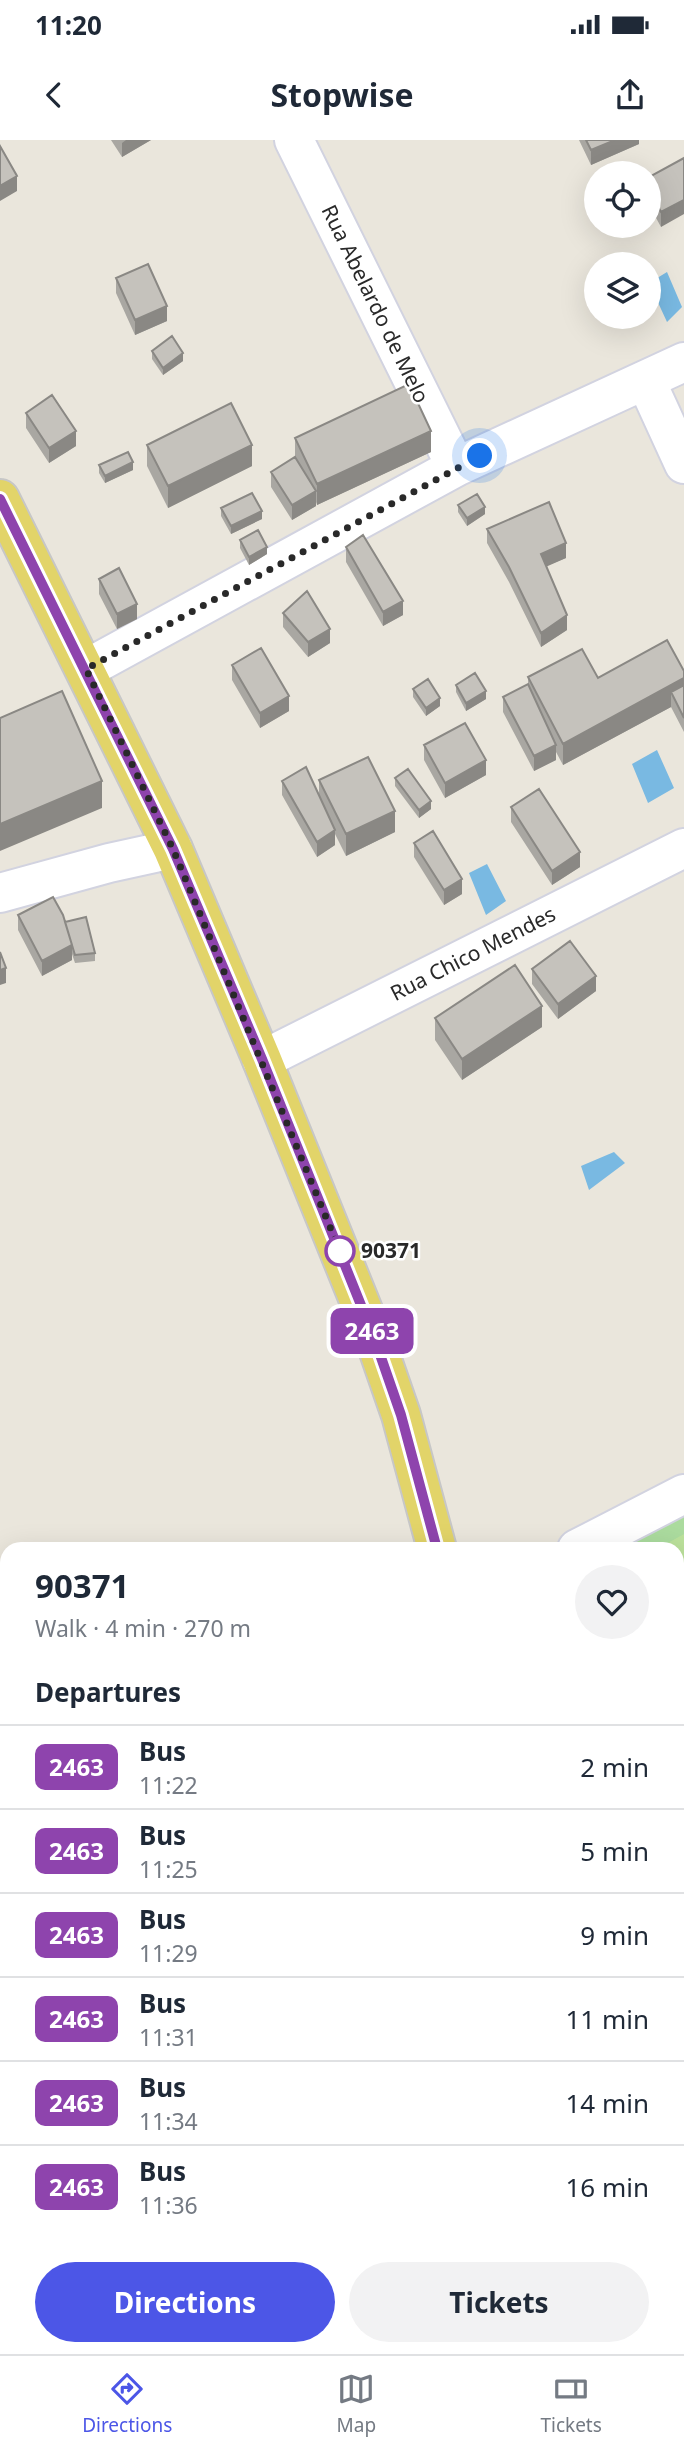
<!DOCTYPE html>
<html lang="en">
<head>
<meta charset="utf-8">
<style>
	body { margin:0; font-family:"Noto Sans",sans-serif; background:#f2f2f3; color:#1f2937; height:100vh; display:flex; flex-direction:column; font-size:26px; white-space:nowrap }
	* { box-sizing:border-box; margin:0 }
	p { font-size:23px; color:#747a83 }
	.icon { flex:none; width:38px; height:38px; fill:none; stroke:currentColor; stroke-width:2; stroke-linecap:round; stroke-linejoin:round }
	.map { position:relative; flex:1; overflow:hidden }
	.panel { position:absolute; left:0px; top:1402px; width:684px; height:814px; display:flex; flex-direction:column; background:#fff; border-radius:21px 21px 0 0; box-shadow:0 7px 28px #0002 }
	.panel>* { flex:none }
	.badge { padding:0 14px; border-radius:10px; font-size:24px; line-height:46px }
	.buttons { position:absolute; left:584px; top:21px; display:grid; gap:14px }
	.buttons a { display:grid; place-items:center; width:77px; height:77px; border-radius:50%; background:#fff; box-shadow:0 7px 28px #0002; font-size:35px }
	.you { position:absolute; width:35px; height:35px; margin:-18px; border:5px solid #fff; border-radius:50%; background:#1a73e8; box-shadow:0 0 0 10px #1a73e833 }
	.map>.badge { position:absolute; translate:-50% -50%; box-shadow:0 0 0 4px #fff }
	h2 { padding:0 35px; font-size:26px; line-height:63px }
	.round { display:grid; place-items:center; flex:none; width:74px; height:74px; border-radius:37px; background:#f2f2f3 }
	.headline { display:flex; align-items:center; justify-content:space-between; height:119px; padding:0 35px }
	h1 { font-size:33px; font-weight:700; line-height:52px }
	.button { display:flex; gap:14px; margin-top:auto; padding:14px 35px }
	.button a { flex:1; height:80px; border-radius:42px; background:#4c56e7; color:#fff; font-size:28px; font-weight:700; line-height:80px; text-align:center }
	.button a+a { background:#f2f2f3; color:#1f2937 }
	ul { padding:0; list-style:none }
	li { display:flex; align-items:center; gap:21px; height:84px; padding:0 35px; border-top:2px solid #e0e1e3 }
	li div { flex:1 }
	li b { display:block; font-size:26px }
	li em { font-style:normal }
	li .badge { min-width:77px; font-weight:700; text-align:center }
	.status { display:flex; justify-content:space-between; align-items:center; height:49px; padding:0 35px; background:#fff; direction:ltr }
	.status svg { height:19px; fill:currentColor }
	header { display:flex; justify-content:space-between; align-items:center; height:91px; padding:0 35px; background:#fff; font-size:32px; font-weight:700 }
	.menu { display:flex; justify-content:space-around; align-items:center; height:98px; border-top:2px solid #e0e1e3; background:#fff; font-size:19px; color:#747a83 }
	.menu a { display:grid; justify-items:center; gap:4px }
	.menu .selected { color:#4c56e7 }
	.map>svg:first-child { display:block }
	.green { fill:#abdb9e }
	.pitch { fill:#bbe19b }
	.water { fill:#79b9e2 }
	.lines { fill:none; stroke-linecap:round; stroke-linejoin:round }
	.minor-casing { stroke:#d2d3e0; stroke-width:42 }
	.major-casing { stroke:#c7c7c7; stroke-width:42 }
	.path { stroke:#c7c7c7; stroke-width:4.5; stroke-dasharray:5 3.5; stroke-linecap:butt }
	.minor { stroke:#fff; stroke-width:38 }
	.major { stroke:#e2d469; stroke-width:38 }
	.wall { fill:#a9a7a2 }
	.shaded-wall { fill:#8a8884 }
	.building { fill:#c5c2bc; stroke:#8a8884; stroke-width:2 }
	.line-casing { stroke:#fff; stroke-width:16 }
	.line { stroke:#8e44ad; stroke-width:10 }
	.walk { stroke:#292929; stroke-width:7; stroke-dasharray:0 12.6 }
	.stop-dot { fill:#fff; stroke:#8e44ad; stroke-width:3.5 }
	.labels { text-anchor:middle; stroke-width:5; stroke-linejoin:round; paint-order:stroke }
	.street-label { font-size:21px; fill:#292929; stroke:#fff }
	.stop-label { font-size:21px; font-weight:bold; fill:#292929; stroke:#fff; text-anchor:start }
</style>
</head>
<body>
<div class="status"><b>11:20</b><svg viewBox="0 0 49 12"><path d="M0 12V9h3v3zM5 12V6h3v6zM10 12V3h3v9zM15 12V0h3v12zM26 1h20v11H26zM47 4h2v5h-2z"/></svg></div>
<header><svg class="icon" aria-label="back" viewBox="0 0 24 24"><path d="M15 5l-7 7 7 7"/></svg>Stopwise<svg class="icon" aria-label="share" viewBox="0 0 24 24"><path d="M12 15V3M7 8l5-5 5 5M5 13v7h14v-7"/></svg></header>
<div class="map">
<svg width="684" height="2214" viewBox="0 0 684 2214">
	<rect width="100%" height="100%" fill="#eae6dc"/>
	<path class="green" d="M684 1363V2214L677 2208V1409H600Z"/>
	<path class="pitch" d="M684 1394V1546L677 1550V1409H657Z"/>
	<path class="water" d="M667 132 682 167 667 182 649 143Z
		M657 610 674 648 648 663 632 624Z
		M487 724 506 761 486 775 469 733Z
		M614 1012 625 1023 589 1050 581 1026Z"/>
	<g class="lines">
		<g class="minor-casing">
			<path id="minor" d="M294 0 456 327
				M646 241 684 324
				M86 529 456 327 684 222
				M0 753 109 723 173 709
				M262 920 684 708
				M577 1409 684 1354
				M677 1573 684 1569
				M0 1657 7 1649
				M192 2208 193 2214"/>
		</g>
		<g class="major-casing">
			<path id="major" d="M0 359 173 709 262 920 375 1200 401 1275 437 1409
				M623 2208 624 2214"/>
		</g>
		<path class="path" d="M0 1576 7 1573
			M677 1645 684 1643
			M677 1871 684 1910"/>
		<use href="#minor" class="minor"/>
		<use href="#major" class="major"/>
	</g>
	<path class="wall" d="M111 0H151L122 17Z
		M579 0H639V4L591 25Z
		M684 18 661 87 649 65V37Z
		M116 138 167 181 135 195 116 153Z
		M152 211 183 221 163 235 152 219Z
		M26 273 76 306 49 323 26 288Z
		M295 298 431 312 317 365 316 362V366L292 380 271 347V332L295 318Z
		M147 305 252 326 168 368 147 326Z
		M99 325 133 330 105 343 99 333Z
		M458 365 485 374 467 386 458 372Z
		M221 368 262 379 231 394 221 376Z
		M487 389 566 418 546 426 567 490 541 507 509 442 487 403Z
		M240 400 267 414 249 425 240 408Z
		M346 407 403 475 383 486 346 422Z
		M99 439 137 479 117 489 99 454Z
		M283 473 330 503 308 517 283 487Z
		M232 525 289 571 260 588 232 540Z
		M684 531V592L671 567 563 625 556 612V620L534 631 503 572V557L528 544V537L598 538Z
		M456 545 486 559 466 571 456 552Z
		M413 549 440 566 426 576 413 557Z
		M424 605 486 635 445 658 424 620Z
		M395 638 431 669 419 678 395 646Z
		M319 640 395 692 346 716 335 694V705L317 717 282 655V641L319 656Z
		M511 667 580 727 552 745 511 682Z
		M414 703 462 754 444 765 414 717Z
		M18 775 65 782 95 813V821L75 823 72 814V820L42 836 18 790Z
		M532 829 596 851 558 879 532 844Z
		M435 878 542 887 462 940 435 900Z
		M642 2208H677L684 2214H643Z"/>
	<path class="shaded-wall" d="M126 0H151L122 17V3Z
		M615 0H639V4L591 25V10Z
		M17 36V51L0 61V46Z
		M684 60V74L661 87V72Z
		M167 166V181L135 195V180Z
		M183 213V221L163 235V228Z
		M76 291V306L49 323V308Z
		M431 291V312L317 365V344Z
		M252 305V326L168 368V346Z
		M133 322V330L105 343V336Z
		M316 351V366L292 380V365Z
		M485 367V374L467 386V378Z
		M262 371V379L231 394V386Z
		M566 403V418L541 429V414Z
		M267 407V414L249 425V417Z
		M403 461V475L383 486V472Z
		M137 464V479L117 489V474Z
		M567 475V490L541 507V493Z
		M330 489V503L308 517V502Z
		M684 538V560L671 552V567L563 625V604Z
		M486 551V559L466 571V563Z
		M289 556V571L260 588V573Z
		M440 558V566L426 576V568Z
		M556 605V620L534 631V616Z
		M486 620V635L445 658V643Z
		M102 641V668L0 711V684Z
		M431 661V669L419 678V670Z
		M395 671V692L346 716V694Z
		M335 690V705L317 717V702Z
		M580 712V727L552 745V731Z
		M462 739V754L444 765V750Z
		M72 805V820L42 836V821Z
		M6 828V843L0 845V830Z
		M596 836V851L558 879V864Z
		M542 866V887L462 940V919Z
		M246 2208H259L246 2212Z"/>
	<path class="building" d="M586 0H615L591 10Z
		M0 6 17 36 0 46Z
		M684 18V60L661 72 649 50V37Z
		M148 124 167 166 135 180 116 138Z
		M172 196 183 213 163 228 152 211Z
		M409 244 431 291 317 344 295 298Z
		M52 255 76 291 49 308 26 273Z
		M231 263 252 305 168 346 147 305Z
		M128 312 133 322 105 336 99 325Z
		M295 317 316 351 292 365 271 332Z
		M252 353 262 371 231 386 221 368Z
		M477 354 485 367 467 378 458 365Z
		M549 362 566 403 541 414 567 475 541 493 509 427 487 389Z
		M258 390 267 407 249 417 240 400Z
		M363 395 403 461 383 472 346 407Z
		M119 428 137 464 117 474 99 439Z
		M307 451 330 489 308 502 283 473Z
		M667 500 684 531V538L563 604 528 537 582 509 598 538Z
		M261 508 289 556 260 573 232 525Z
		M475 533 486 551 466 563 456 545Z
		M428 539 440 558 426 568 413 549Z
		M528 544 556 605 534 616 503 557Z
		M684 545V578L671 552Z
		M62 551 102 641 0 684V578Z
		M465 583 486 620 445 643 424 605Z
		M368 617 395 671 346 694 319 640Z
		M306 627 335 690 317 702 282 641Z
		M408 629 431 661 419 670 395 638Z
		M539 649 580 712 552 731 511 667Z
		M433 691 462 739 444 750 414 703Z
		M53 757 63 775 72 805 42 821 18 775Z
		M86 777 95 813 75 815 65 782Z
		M570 801 596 836 558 864 532 829Z
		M0 812 6 828 0 830Z
		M515 825 542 866 462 919 435 878Z
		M684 2109V2214H649L648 2208H677V2113Z"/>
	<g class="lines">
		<g class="line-casing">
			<path id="line" d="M0 359 173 709 262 919 375 1200 401 1275 437 1409"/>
		</g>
		<use href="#line" class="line"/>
		<path class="walk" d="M340 1111 173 709 86 529 480 316"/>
	</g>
	<circle class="stop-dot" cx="340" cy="1111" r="14"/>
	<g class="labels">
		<g class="street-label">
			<text transform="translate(375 164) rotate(64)" y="7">Rua Abelardo de Melo</text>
			<text transform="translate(473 814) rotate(-27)" y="7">Rua Chico Mendes</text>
		</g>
		<g class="stop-label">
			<text x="361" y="1118">90371</text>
		</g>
	</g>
</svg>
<div class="buttons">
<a><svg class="icon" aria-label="locate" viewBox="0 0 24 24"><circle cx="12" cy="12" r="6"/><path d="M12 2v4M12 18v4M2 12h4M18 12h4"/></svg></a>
<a><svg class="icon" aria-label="layers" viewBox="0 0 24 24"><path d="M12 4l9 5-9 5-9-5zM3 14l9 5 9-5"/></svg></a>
</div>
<div class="you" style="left:480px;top:316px"></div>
<b class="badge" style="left:372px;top:1191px;background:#8e44ad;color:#fff">2463</b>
<section class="panel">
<div class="headline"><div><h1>90371</h1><p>Walk · 4 min · 270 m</p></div><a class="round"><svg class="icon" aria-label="heart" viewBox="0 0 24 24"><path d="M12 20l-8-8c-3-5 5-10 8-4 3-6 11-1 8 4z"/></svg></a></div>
<h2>Departures</h2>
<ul>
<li><span class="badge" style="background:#8e44ad;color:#fff">2463</span><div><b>Bus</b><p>11:22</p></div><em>2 min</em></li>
<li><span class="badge" style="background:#8e44ad;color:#fff">2463</span><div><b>Bus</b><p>11:25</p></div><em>5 min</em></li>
<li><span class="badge" style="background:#8e44ad;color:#fff">2463</span><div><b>Bus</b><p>11:29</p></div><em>9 min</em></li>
<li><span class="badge" style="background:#8e44ad;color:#fff">2463</span><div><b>Bus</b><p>11:31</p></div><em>11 min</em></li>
<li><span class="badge" style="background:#8e44ad;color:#fff">2463</span><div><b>Bus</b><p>11:34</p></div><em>14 min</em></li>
<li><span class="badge" style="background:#8e44ad;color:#fff">2463</span><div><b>Bus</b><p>11:36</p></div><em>16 min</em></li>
</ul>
<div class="button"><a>Directions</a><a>Tickets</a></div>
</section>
</div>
<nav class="menu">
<a class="selected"><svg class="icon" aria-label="directions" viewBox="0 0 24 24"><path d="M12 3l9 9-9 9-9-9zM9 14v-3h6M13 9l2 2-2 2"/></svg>Directions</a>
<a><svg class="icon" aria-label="map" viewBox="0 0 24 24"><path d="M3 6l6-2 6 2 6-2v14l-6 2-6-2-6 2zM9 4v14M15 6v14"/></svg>Map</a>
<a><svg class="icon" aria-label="tickets" viewBox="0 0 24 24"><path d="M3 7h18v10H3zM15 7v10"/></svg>Tickets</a>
</nav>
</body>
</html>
